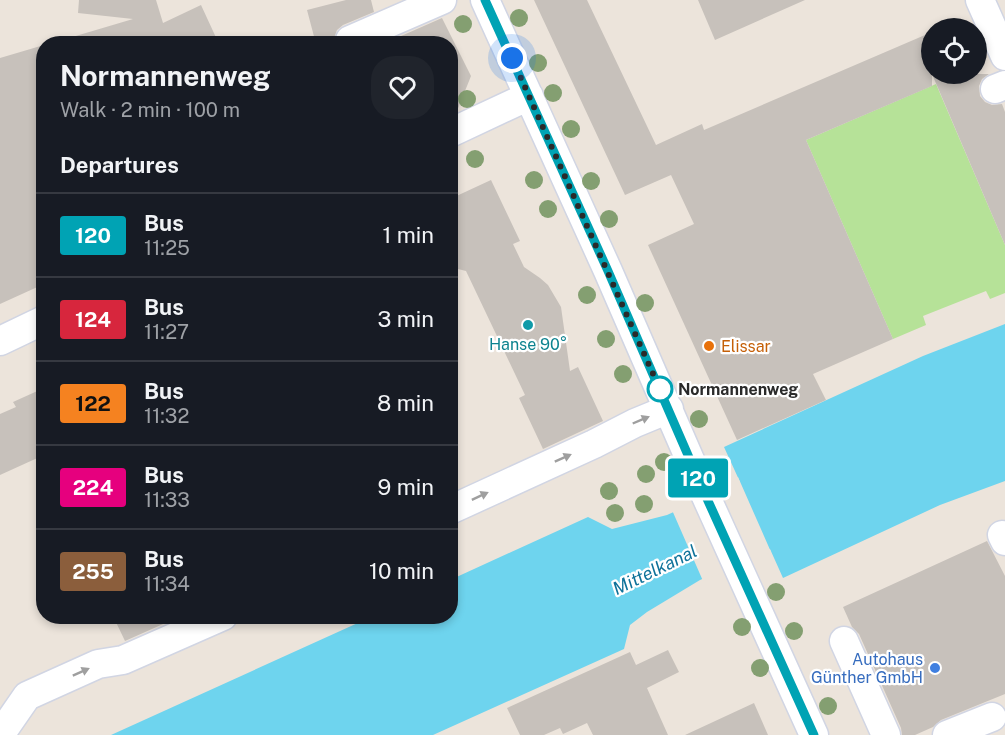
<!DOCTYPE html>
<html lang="en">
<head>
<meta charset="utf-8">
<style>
	body { margin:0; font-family:"Public Sans",sans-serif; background:#20242c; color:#f1f3f6; height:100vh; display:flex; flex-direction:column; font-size:22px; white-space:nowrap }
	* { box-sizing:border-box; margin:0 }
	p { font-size:20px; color:#9ea1a6 }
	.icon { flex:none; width:33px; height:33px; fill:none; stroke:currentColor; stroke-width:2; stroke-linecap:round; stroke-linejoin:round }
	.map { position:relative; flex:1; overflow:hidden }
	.details { position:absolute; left:36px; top:36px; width:422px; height:588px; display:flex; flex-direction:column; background:#171b24; border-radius:24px; box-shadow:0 3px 9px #0003 }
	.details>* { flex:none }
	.badge { padding:0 12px; border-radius:4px; font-size:21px; line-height:39px }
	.buttons { position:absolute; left:921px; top:18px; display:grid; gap:12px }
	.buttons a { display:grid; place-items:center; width:66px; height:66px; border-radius:50%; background:#171b24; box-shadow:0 3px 9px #0003; font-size:30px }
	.you { position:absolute; width:30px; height:30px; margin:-15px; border:4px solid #fff; border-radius:50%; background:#1a73e8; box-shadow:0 0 0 9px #1a73e833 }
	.map>.badge { position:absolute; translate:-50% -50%; box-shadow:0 0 0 3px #fff }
	h2 { padding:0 24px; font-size:22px; line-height:54px }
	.round { display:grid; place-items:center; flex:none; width:63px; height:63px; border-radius:24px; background:#20242c }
	.summary { display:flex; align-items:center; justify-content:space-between; height:102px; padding:0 24px }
	h1 { font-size:28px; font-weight:700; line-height:45px }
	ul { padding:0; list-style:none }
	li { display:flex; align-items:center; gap:18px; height:84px; padding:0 24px; border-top:2px solid #363941 }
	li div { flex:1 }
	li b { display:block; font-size:22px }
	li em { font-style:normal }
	li .badge { min-width:66px; font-weight:700; text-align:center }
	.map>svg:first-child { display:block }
	.green { fill:#b6e298 }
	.water { fill:#6ed4ee }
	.pier { fill:#ece4db }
	.building { fill:#c7c1bb }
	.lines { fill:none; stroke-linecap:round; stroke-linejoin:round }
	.minor-casing { stroke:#d1d5e3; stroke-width:31 }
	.minor { stroke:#fff; stroke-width:28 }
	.tree { fill:#849f71 }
	.oneway { fill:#9f9f9f }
	.line-casing { stroke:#fff; stroke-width:14 }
	.line { stroke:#00a3b4; stroke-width:9 }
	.walk { stroke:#2a2a2a; stroke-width:6; stroke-dasharray:0 10.8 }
	.culture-dot { fill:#0f9aa8; stroke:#fff; stroke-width:2 }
	.food-dot { fill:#e8710a; stroke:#fff; stroke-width:2 }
	.stop-dot { fill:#fff; stroke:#00a3b4; stroke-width:3 }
	.shop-dot { fill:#3f7fe0; stroke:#fff; stroke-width:2 }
	.labels { text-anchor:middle; stroke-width:4.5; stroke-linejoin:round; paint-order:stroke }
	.culture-label { font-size:16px; fill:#0d838f; stroke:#fff }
	.food-label { font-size:16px; fill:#c56008; stroke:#fff; text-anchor:start }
	.stop-label { font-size:16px; font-weight:bold; fill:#2a2a2a; stroke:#fff; text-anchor:start }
	.shop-label { font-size:16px; fill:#366cbe; stroke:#fff; text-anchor:end }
	.water-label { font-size:18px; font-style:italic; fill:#0e729a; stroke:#fff }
</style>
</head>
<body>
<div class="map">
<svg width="1005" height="735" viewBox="0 0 1005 735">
	<rect width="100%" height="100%" fill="#ece4db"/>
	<path class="green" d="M936 84 1005 245V293L990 299 986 291 923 316 926 325 893 339 806 140Z"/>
	<path class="water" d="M1005 324V481L940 505 783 578 770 549 700 580 647 612 630 625 624 649 433 735H111L371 617 450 616V580L588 517 612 529 667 515 740 482 724 447 923 356Z"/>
	<path class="pier" d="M738 477 771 552 703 581 672 510 736 480 735 479Z"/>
	<path class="building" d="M79 0H156L163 23 201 5 219 44H70L69 38 133 19 78 13Z
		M346 0H371L374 12 343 25 337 30 334 38V44H316L307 10Z
		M534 0H587L656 145 702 124 704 130 932 32V74H989L982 79 979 86 980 96 985 102 992 105 1002 104 1005 112V245L932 74V86L806 140 893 339 813 374 826 400 737 440 648 245 694 224 671 175 625 195Z
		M698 0H805L715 40Z
		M442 18 471 76 457 111 450 115V44H383Z
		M44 45V284L0 304V58Z
		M491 180 520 241 513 244 524 267 540 278 548 285 561 307 570 371 578 367 603 421 543 449 519 398 525 395 466 271 450 267V199Z
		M44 388V455L0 475V414L16 407 13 402Z
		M987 541 1005 576V694L941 720 933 727 915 735H902L901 728 859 634 852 627 843 607Z
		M113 616H181L125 641Z
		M668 650 679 672 647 688 668 735H593L587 723 563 734 560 728 544 735H520L507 708 630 652 636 665Z
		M754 703 768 735H685Z"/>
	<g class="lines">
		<g class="minor-casing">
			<path id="minor" d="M485 0 608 271 704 492 814 735
				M980 0 1005 56
				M350 40 442 0
				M995 89 1005 85
				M450 133 529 96
				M0 341 44 320
				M450 510 594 444 635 423 669 409
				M1002 535 1005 541
				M844 641 886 735
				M0 735 27 696 98 664 123 660 223 616
				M947 735 992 717"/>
		</g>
		<use href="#minor" class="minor"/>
	</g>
	<g class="tree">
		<circle cx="519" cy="18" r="9"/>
		<circle cx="463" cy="24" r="9"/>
		<circle cx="538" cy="63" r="9"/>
		<circle cx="553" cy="93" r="9"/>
		<circle cx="467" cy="99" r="9"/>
		<circle cx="571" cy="129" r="9"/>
		<circle cx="475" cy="159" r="9"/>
		<circle cx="534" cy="180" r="9"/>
		<circle cx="591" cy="181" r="9"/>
		<circle cx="548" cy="209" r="9"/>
		<circle cx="609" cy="219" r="9"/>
		<circle cx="587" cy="295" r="9"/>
		<circle cx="645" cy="303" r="9"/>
		<circle cx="606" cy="339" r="9"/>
		<circle cx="623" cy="374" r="9"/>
		<circle cx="699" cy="419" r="9"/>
		<circle cx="664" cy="462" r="9"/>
		<circle cx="646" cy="474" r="9"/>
		<circle cx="609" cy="491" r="9"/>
		<circle cx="644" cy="504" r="9"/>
		<circle cx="615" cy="513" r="9"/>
		<circle cx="776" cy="592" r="9"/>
		<circle cx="742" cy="627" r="9"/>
		<circle cx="794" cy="631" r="9"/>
		<circle cx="760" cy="668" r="9"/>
		<circle cx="828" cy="706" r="9"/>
	</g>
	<defs><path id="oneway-solid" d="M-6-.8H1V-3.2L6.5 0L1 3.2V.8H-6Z" transform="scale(1.5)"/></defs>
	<g class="oneway">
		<use href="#oneway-solid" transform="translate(641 420) rotate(-23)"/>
		<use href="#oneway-solid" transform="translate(563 458) rotate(-24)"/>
		<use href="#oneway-solid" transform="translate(480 496) rotate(-25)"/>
		<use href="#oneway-solid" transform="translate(81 672) rotate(-24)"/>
	</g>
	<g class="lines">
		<g class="line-casing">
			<path id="line" d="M485 0 608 271 704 492 814 735"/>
		</g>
		<use href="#line" class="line"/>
		<path class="walk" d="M512 58 662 394 660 389"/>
	</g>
	<circle class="culture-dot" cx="528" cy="325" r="6"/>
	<circle class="food-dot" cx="709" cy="346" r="6"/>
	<circle class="stop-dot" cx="660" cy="389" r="12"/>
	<circle class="shop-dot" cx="935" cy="668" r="6"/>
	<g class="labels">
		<g class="culture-label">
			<text x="528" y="350">Hanse 90°</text>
		</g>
		<g class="food-label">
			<text x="721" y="352">Elissar</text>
		</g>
		<g class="stop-label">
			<text x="678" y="395">Normannenweg</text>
		</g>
		<g class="shop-label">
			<text x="923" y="665">Autohaus<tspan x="923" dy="18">Günther GmbH</tspan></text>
		</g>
		<g class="water-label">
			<text transform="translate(655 570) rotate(-26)" y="6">Mittelkanal</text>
		</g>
	</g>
</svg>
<div class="buttons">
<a><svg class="icon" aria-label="locate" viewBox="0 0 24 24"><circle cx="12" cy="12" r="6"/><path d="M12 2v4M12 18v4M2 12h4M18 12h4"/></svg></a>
</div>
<div class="you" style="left:512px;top:58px"></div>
<b class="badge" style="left:698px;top:478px;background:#00a3b4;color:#fff">120</b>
<section class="details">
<div class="summary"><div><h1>Normannenweg</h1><p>Walk · 2 min · 100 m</p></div><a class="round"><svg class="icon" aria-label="heart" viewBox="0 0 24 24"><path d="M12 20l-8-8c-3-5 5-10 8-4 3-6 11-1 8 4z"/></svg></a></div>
<h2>Departures</h2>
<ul>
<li><span class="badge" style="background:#00a3b4;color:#fff">120</span><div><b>Bus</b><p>11:25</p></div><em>1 min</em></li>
<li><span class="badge" style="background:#d7263d;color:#fff">124</span><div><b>Bus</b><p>11:27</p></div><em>3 min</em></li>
<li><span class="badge" style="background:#f58220;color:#111">122</span><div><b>Bus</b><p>11:32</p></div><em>8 min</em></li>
<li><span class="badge" style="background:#e6007e;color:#fff">224</span><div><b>Bus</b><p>11:33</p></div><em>9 min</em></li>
<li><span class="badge" style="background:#8b5e3c;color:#fff">255</span><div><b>Bus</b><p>11:34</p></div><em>10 min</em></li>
</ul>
</section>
</div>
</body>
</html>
